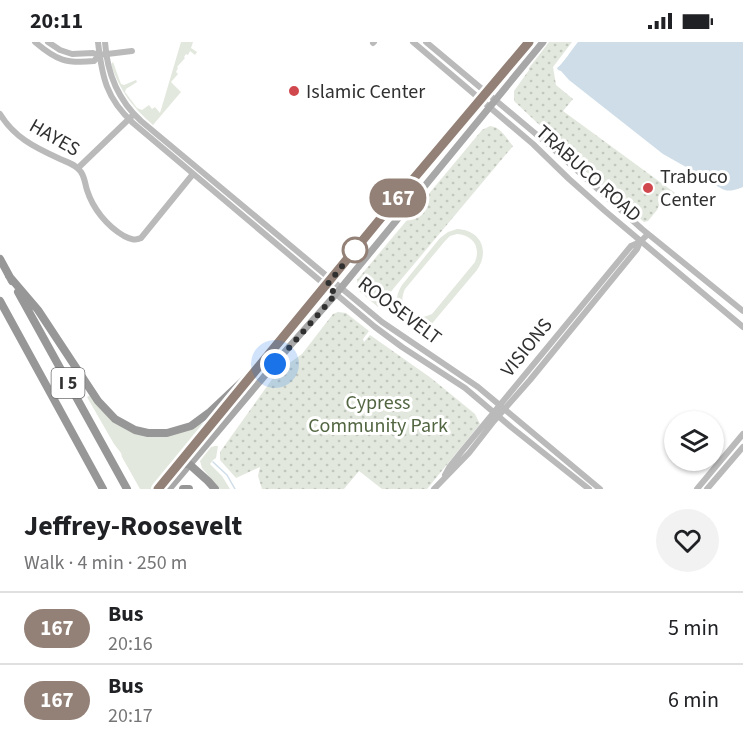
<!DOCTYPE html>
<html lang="en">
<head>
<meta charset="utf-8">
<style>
	body { margin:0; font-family:"Source Sans 3",sans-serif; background:#f2f2f2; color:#202124; height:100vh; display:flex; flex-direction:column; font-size:22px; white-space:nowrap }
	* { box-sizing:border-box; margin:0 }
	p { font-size:20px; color:#757577 }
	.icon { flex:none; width:33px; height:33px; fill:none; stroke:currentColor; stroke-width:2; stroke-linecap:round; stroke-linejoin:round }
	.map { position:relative; height:447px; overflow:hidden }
	.panel { display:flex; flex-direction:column; background:#fff; flex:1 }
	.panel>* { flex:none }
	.badge { padding:0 12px; border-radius:20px; font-size:21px; line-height:39px }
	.fabs { position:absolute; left:664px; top:369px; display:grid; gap:12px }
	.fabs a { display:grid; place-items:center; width:60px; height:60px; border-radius:50%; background:#fff; box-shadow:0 2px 4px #0004; font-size:30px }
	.you { position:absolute; width:30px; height:30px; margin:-15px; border:4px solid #fff; border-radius:50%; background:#1a73e8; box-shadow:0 0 0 9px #1a73e833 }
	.map>.badge { position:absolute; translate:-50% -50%; box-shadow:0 0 0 3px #fff }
	.round { display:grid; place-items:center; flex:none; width:63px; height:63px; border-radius:32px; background:#f2f2f2 }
	.overview { display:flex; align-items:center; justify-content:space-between; height:102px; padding:0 24px }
	h1 { font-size:28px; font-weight:700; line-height:45px }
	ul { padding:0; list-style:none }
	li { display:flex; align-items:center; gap:18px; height:72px; padding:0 24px; border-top:2px solid #e0e0e0 }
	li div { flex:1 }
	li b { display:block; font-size:22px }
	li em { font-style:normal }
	li .badge { min-width:66px; font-weight:700; text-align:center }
	.status { display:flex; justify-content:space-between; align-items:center; height:42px; padding:0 30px; background:#fff; direction:ltr }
	.status svg { height:16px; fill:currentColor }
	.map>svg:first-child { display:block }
	.grass { fill:#e2e8dd; fill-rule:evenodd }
	.park { fill:url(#park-dots) }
	.water { fill:#cedde8 }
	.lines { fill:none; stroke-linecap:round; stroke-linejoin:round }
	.stream { stroke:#cedde8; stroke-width:1.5 }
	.secondary { stroke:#bababa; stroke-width:6 }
	.primary { stroke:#a8a8a8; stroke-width:7 }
	.highway { stroke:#979797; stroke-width:8 }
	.line-casing { stroke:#fff; stroke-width:14 }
	.line { stroke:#938177; stroke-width:9 }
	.walk { stroke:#303030; stroke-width:6; stroke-dasharray:0 10.8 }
	.poi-dot { fill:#d0484d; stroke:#fff; stroke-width:2 }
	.stop-dot { fill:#fff; stroke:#938177; stroke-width:3 }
	.labels { text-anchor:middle; stroke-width:6; stroke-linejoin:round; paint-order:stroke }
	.shield { fill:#fff; stroke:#6e6e6e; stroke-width:1.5 }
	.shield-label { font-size:18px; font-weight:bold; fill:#303030 }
	.poi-label { font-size:20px; fill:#303030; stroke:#fff; text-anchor:start }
	.street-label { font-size:20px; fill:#303030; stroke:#fff }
	.park-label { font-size:20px; fill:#526642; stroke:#fff }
</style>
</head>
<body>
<div class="status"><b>20:11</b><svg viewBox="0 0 49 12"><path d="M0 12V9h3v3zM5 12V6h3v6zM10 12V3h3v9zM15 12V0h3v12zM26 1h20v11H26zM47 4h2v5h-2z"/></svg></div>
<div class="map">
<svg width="743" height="447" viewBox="0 0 743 447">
	<defs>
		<pattern id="park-dots" width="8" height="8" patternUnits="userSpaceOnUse" patternTransform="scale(1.5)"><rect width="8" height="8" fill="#e2e8dd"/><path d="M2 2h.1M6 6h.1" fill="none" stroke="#c2c7be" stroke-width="1.8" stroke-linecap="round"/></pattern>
	</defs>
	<rect width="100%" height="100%" fill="#fff"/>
	<path class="grass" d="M181 0H193L191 6 197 10 195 13 190 9 188 13 186 12 184 15 185 16 177 25 178 26 176 30 178 32 171 40 181 50 153 83C133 66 119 48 111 22L113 20 121 42 124 43 136 38 137 40 126 47 125 50 137 66 142 68 149 63 152 67 155 65 160 71Z
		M457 187C481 188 490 209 477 228L424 291 420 287 425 281C402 281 389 263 402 243L440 196 448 190ZM457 192C473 193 481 205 475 220L432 272C412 282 396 266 405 247L445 199 450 194Z
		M91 353 101 368 153 394 204 381 151 447H140L122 415 121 411 114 402 87 355Z
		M215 404H218L216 416 213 418 210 422 222 434 230 447H220L202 426 200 419 211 405Z"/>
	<path class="park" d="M549 0H572L553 25 556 43 573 57 563 69 675 151 674 153 670 152 663 154 657 168 648 179 644 180 575 120 567 109 514 59V49L529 28V26Z
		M490 84C501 85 506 96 513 104L378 265 359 249 357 238 482 88Z
		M338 270 346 271 369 289 363 297 364 300 370 293 431 336 475 372 480 382 427 447H382L359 429 344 447H262L258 434 260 425 236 436 220 418V410L273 336 281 327 302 312 333 272Z"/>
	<path class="water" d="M578 0H743V145C723 153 724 146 709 140V138L663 112 569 38 561 29 558 28 557 26C562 23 573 6 578 0Z"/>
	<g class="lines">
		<path class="stream" d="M213 420 227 433 235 447"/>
		<path class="secondary" d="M35 0C56 18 66 22 94 19L99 13
			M48 0 60 8 72 12 93 11 99 13 132 9
			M98 0C102 35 106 56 133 81L375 285 402 305 465 346 511 385 589 447
			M105 0C107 31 118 58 141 79L382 280 478 345 600 447
			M413 0 533 102 569 137 605 169 743 285
			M426 0 549 103 642 187 743 269
			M373 1 374 0
			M0 72C14 95 34 105 58 116 66 120 76 122 81 130 85 136 85 142 87 148 93 167 107 184 124 194 130 197 135 199 141 196L193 132
			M78 126 131 75
			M445 433 450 424 462 409 631 204 640 200
			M434 447 469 411 494 379 530 338 637 207 640 200 648 192
			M697 447 743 392
			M707 447 743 405"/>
		<path class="primary" d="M256 328 529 0
			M158 447 243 343
			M169 447 289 305 336 252 543 0"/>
		<path class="highway" d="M0 217 12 239
			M9 234 38 268 98 359 115 377 135 388 148 391H167L191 384 210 370 259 324
			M18 250 127 447
			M0 259 103 447
			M176 425 180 422H189L208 439 215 447
			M183 447H189"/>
	</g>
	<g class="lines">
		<g class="line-casing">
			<path id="line" d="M158 447 404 148 529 0"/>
		</g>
		<use href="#line" class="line"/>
		<path class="walk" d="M275 322 336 252 327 243 355 208"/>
	</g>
	<g class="poi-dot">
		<circle cx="294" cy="49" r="6"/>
		<circle cx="648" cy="146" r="6"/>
	</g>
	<circle class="stop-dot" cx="355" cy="208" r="12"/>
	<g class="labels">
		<rect class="shield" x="51.5" y="326" width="33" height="30" rx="4.5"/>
		<g class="shield-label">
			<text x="68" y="347">I 5</text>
		</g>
		<g class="poi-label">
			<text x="306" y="56">Islamic Center</text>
			<text x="660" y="141">Trabuco<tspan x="660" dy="23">Center</tspan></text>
		</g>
		<g class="street-label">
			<text transform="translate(55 95) rotate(30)" y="7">HAYES</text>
			<text transform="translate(589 131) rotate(42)" y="7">TRABUCO ROAD</text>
			<text transform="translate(400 268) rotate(37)" y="7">ROOSEVELT</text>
			<text transform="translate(526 305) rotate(-51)" y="7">VISIONS</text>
		</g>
		<g class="park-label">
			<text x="378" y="367">Cypress<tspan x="378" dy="23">Community Park</tspan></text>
		</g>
	</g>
</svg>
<div class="fabs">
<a><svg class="icon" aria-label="layers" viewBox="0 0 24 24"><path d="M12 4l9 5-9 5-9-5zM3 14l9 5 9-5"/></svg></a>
</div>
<div class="you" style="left:275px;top:322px"></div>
<b class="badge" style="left:398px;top:156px;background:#938177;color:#fff">167</b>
</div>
<section class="panel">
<div class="overview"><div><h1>Jeffrey-Roosevelt</h1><p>Walk · 4 min · 250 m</p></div><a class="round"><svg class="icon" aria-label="heart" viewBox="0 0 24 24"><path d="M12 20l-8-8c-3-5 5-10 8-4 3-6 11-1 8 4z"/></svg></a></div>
<ul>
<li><span class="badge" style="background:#938177;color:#fff">167</span><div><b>Bus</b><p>20:16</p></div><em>5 min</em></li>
<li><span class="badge" style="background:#938177;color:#fff">167</span><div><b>Bus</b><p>20:17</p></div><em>6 min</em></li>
</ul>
</section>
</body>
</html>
